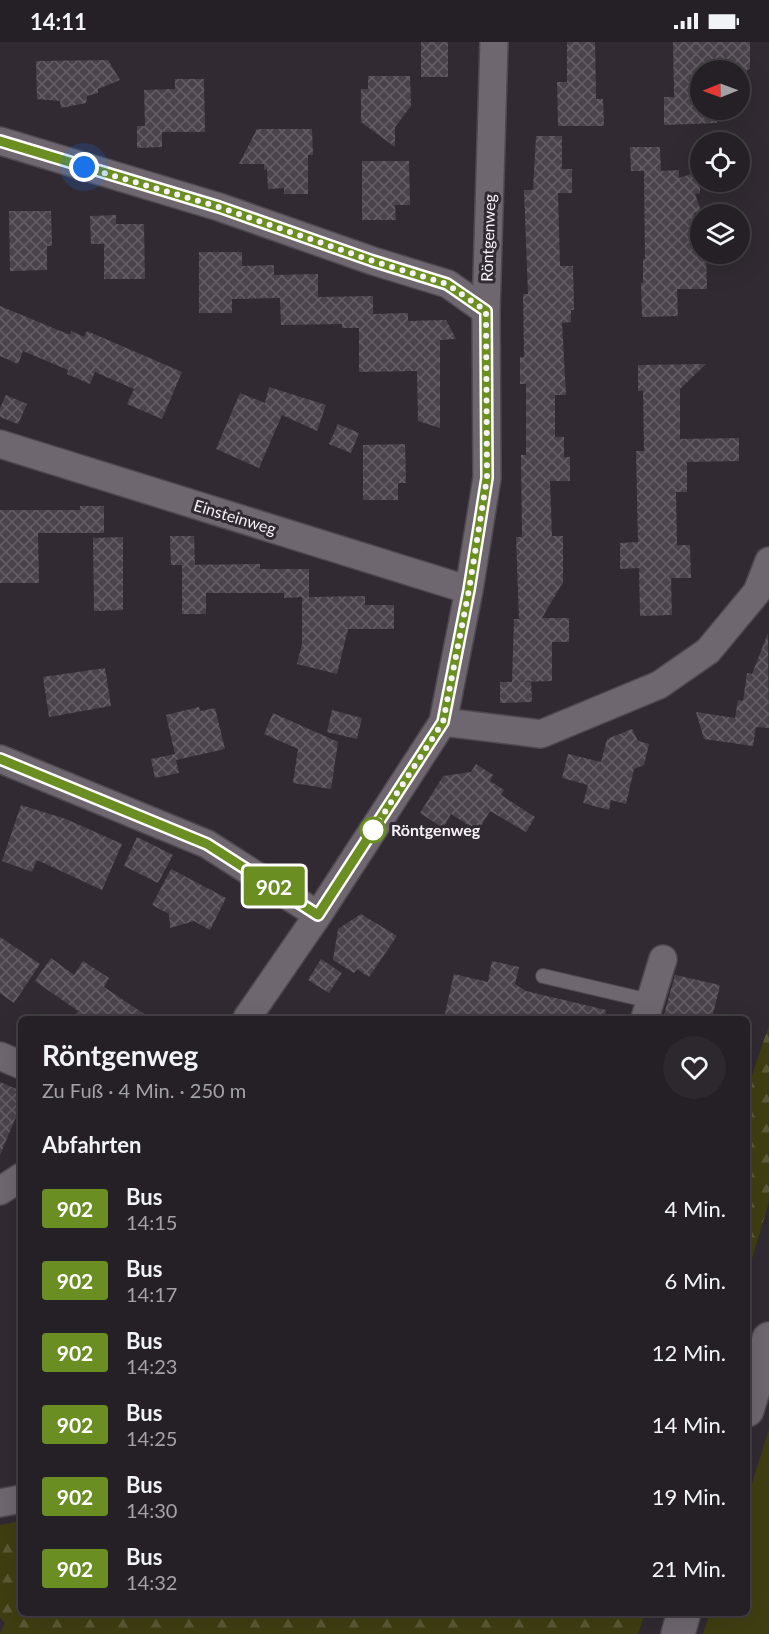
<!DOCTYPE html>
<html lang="de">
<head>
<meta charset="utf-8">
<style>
	body { margin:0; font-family:Lato,sans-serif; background:#2d282e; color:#f1f3f6; height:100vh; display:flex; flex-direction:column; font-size:22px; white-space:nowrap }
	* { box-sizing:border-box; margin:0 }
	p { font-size:20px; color:#a3a3a7 }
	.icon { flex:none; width:33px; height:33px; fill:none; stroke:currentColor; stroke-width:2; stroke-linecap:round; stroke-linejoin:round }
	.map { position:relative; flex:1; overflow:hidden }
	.sheet { position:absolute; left:18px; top:974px; width:732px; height:600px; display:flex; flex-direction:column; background:#252026; border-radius:9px; box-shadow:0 6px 24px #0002,0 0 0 2px #423e43 }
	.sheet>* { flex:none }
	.badge { padding:0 12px; border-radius:4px; font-size:21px; line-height:39px }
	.needle { width:39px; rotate:269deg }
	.controls { position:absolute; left:690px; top:18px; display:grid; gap:12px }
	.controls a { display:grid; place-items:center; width:60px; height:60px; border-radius:50%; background:#252026; box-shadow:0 6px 24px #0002,0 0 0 2px #423e43; font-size:30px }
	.you { position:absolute; width:30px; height:30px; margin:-15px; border:4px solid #fff; border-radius:50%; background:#1a73e8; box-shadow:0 0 0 9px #1a73e833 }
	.map>.badge { position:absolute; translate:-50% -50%; box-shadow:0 0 0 3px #fff }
	h2 { padding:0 24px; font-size:22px; line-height:54px }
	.round { display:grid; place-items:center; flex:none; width:63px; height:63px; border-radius:32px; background:#2d282e }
	.headline { display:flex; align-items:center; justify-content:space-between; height:102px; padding:0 24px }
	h1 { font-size:28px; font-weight:700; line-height:45px }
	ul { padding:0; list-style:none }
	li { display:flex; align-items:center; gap:18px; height:72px; padding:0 24px }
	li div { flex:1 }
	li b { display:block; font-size:22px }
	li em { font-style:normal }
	li .badge { min-width:66px; font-weight:700; text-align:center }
	.status { display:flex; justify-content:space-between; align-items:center; height:42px; padding:0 30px; background:#252026; direction:ltr }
	.status svg { height:16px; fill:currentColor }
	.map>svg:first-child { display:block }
	.grass { fill:#3f3e12 }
	.forest { fill:url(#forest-firs) }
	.building { fill:url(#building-cross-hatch) }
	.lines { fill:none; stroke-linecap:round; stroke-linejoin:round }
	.lane-casing { stroke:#4e494f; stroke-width:16 }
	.street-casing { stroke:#4e494f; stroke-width:30 }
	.secondary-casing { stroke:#4e494f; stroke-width:36 }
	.lane { stroke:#6f6770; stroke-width:14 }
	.street { stroke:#6f6770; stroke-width:27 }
	.secondary { stroke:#6f6770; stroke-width:33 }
	.line-casing { stroke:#fff; stroke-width:14 }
	.line { stroke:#6b8e23; stroke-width:9 }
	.walk { stroke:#f6f2f7; stroke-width:6; stroke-dasharray:0 10.8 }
	.stop-dot { fill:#fff; stroke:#6b8e23; stroke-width:3 }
	.labels { text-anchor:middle; stroke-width:6; stroke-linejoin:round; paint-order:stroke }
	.street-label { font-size:16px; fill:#f6f2f7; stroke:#312a32 }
	.stop-label { font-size:16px; font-weight:bold; fill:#f6f2f7; stroke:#312a32; text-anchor:start }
</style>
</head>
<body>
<div class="status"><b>14:11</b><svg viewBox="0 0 49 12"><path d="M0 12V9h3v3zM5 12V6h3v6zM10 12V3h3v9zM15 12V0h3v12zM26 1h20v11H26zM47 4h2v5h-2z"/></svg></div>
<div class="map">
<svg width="769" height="1592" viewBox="0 0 769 1592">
	<defs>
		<pattern id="forest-firs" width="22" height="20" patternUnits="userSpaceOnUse" patternTransform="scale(1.5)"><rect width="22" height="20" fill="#3f3e12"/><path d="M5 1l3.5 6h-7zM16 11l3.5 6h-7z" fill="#5b5a35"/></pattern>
		<pattern id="building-cross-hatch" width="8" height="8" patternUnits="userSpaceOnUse" patternTransform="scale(1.5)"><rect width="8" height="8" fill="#4b434c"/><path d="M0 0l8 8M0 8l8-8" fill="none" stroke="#665f67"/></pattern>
	</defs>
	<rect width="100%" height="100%" fill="#312a32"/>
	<path class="grass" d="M769 1387V1592H703L710 1571 747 1570V1457Z"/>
	<path class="forest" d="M769 983V1160L747 1233V1048Z
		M21 1479V1570L645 1571 638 1592H0L5 1581 0 1576V1483Z"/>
	<path class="building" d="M421 0H448V35H421Z
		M567 0H595L596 57H603L604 84H558L557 40H567Z
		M673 0H750V27L747 28V39H740V28H700V68H716L717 81 664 83V55H674Z
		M108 18 120 38 98 47V51L87 54 86 61 61 66 60 59 37 57 36 19Z
		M368 34H410L411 64 395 85V105L361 80V47H368Z
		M175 37H204L205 90H162V105L137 106V84H145L144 48 175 47Z
		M257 87H312L313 113H308V152H284V146L268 147 267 127 264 128V122H239Z
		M536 94H562V127H572V151H558L560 224H573L574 268H571V280L562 281 566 353H555V395H564V415H570V439H550L552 494H563V540L542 576H569V600H552V639L512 640 514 577H519L516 495H522L521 413H526V342H520V315H524L523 252H528L524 148H533Z
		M630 105H660L661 129 679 128V136L700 129V151L695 152 701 169 694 171 695 212H706L707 247H677L678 274 642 275 641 241H643V217H645L644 129H631Z
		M362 119H409L410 163H395L396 178H362Z
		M9 169H51L52 204H47V228L10 229Z
		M116 173V182H144L145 237H104V202H91L90 174Z
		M199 210H242V224L274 223V233L318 232V255L373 254V272L408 271V279L446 278 456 297 440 298V386L418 379 417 329 359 330V286H342V282L281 283 280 256 232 257V271H199Z
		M0 264 70 293 71 289 84 295 87 289 182 330 162 377 127 362 134 347 95 330 90 342 67 332 68 328 23 309 18 322 0 314Z
		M706 322 680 347V397L739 396V419L687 420V450H676L677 503H690L691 536H671L672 573 640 574 639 526 620 527V501L638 500 636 409H644L643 349H638V323Z
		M269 345 326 363 317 389 282 373 259 426 216 407 240 351 265 361Z
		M6 353 27 362 18 382 0 375V366Z
		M338 382 359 391 351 411 329 402Z
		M405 402 406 441H398V458H363V403Z
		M80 464H104V491H38L39 541H0V468H80Z
		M170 494H194L195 523H171Z
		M123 495V568L94 569 93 496Z
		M260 522V527H309V555L365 554V563H394V587H348L337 632 297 622 302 602V555L284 556V551H206V572H182V523Z
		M768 591 769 686 756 685 753 704 704 697 696 670 735 676 738 658 743 659 747 631 752 632Z
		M105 626 111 664 49 675 43 635Z
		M500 640H531L532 660 500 661Z
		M199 665 200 669 215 666 225 707 176 718 179 731 155 736 151 717 175 712 166 673Z
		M332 668 362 676 357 697 327 690Z
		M273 671 338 700 331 747 293 741 298 707 264 692Z
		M632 687 638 699 649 702 644 723 634 727 626 762 611 758 609 768 583 761 588 743 562 736 568 712 601 720 607 697Z
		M476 722 493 733 490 739 504 748 501 753 535 775 526 790 490 769 478 789 451 772 443 786 420 771 443 734 471 730Z
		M21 763 66 777 122 802 102 848 37 818 32 830 2 819Z
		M137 795 173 813 158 841 124 824Z
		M171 827 226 856 210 888 194 879 170 886 169 872 152 863Z
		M361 872 397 894 369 935 357 927 354 931 333 918 338 887Z
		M0 895 40 922 14 961 0 951Z
		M51 916 74 933 83 919 109 936 104 945 150 976H73L78 969 35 939Z
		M321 917 342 931 329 951 308 938Z
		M492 919 519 925 515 942 526 949 606 968 605 976H444L454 932 488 940Z
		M675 933 720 943 712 976H663Z
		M0 1040 21 1049V1063L0 1113Z"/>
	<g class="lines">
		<g class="lane-casing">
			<path id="lane" d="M543 934 650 959"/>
		</g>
		<g class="street-casing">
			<path id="street" d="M0 99 219 165 373 219 448 242 486 269
				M0 402 469 548
				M443 680 541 692 659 643 708 609 757 550 769 519
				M0 717 207 802 318 873
				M247 976 318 873 443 680 469 548 487 436 486 269 494 0
				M645 976 663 917
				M0 1014 21 1023
				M0 1149 21 1135
				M0 1461 21 1457"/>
		</g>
		<g class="secondary-casing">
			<path id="secondary" d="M747 1368 769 1297
				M678 1592 684 1570"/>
		</g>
		<use href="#lane" class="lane"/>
		<use href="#street" class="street"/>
		<use href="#secondary" class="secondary"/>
	</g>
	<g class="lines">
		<g class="line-casing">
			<path id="line" d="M0 99 219 165 373 219 447 242 486 269 487 436 469 548 443 680 318 873 207 802 0 717"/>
		</g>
		<use href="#line" class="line"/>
		<path class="walk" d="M84 125 219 165 373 219 447 242 486 269 487 436 469 548 443 680 368 796 373 788"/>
	</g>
	<circle class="stop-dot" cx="373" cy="788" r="12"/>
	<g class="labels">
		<g class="street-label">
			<text transform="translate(488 196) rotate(-88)" y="6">Röntgenweg</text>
			<text transform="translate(235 475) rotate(17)" y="6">Einsteinweg</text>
		</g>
		<g class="stop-label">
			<text x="391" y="794">Röntgenweg</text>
		</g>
	</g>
</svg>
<div class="controls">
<a><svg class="needle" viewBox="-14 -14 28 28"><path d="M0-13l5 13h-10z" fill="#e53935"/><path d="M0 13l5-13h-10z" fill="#a3a3a7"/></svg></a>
<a><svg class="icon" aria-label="locate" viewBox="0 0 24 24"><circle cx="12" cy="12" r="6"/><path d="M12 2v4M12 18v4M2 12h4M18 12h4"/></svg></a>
<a><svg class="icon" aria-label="layers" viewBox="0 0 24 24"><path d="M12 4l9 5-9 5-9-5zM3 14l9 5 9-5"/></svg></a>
</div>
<div class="you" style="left:84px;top:125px"></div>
<b class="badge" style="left:274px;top:844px;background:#6b8e23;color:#fff">902</b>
<section class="sheet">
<div class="headline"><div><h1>Röntgenweg</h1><p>Zu Fuß · 4 Min. · 250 m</p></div><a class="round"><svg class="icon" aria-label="heart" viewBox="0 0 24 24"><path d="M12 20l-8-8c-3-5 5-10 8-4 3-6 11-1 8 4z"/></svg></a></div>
<h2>Abfahrten</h2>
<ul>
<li><span class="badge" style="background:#6b8e23;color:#fff">902</span><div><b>Bus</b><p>14:15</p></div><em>4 Min.</em></li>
<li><span class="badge" style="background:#6b8e23;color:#fff">902</span><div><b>Bus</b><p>14:17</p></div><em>6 Min.</em></li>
<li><span class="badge" style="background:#6b8e23;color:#fff">902</span><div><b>Bus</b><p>14:23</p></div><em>12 Min.</em></li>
<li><span class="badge" style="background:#6b8e23;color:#fff">902</span><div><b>Bus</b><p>14:25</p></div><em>14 Min.</em></li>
<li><span class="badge" style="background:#6b8e23;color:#fff">902</span><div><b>Bus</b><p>14:30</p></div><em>19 Min.</em></li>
<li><span class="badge" style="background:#6b8e23;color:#fff">902</span><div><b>Bus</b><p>14:32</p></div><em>21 Min.</em></li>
</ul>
</section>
</div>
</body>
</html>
